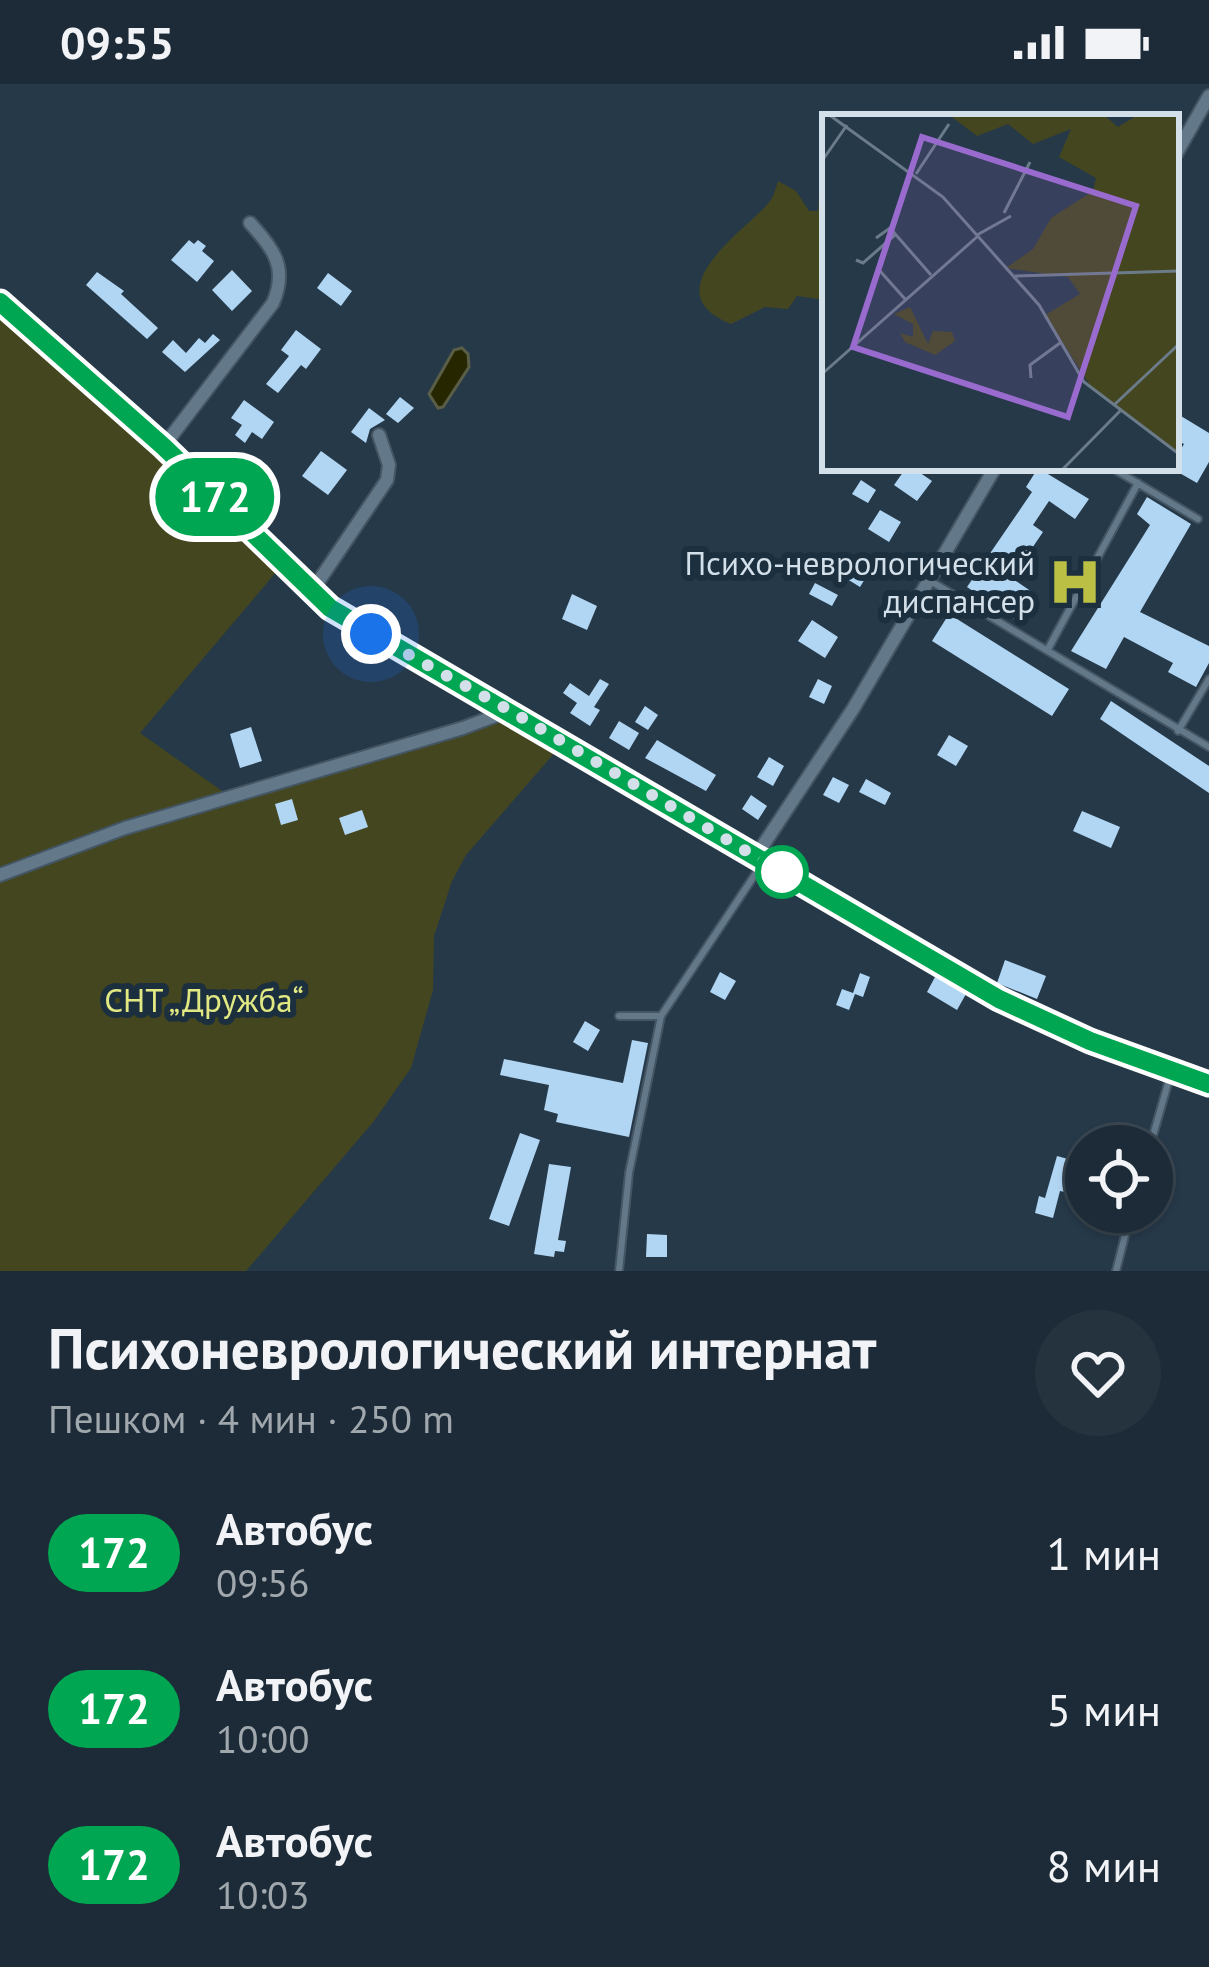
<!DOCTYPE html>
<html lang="ru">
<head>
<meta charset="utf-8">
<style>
	body { margin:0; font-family:"PT Sans",sans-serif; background:#25333f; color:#f1f3f6; height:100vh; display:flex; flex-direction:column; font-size:45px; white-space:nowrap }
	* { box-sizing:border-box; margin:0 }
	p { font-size:39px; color:#a0a7ad }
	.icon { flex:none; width:66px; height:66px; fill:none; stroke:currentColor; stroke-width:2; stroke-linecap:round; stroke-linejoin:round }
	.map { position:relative; height:1187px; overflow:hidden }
	.panel { display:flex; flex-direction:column; background:#1c2b37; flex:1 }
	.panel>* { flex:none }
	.badge { padding:0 24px; border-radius:39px; font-size:42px; line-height:78px }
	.buttons { position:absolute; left:1065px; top:1041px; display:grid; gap:24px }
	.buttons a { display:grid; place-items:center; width:108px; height:108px; border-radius:50%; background:#1c2b37; box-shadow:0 3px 9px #0004,0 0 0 3px #3a4752; font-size:60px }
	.you { position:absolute; width:60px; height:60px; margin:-30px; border:9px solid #fff; border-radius:50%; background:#1a73e8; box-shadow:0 0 0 18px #1a73e833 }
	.map>.badge { position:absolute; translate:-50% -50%; box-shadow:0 0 0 6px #fff }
	.round { display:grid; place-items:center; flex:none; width:126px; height:126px; border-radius:63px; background:#25333f }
	.head { display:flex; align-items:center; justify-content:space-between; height:204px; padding:0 48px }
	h1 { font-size:57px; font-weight:600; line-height:90px }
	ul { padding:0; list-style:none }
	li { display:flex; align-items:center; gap:36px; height:156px; padding:0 48px }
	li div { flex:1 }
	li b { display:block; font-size:45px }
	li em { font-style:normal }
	li .badge { min-width:132px; font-weight:700; text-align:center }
	.status { display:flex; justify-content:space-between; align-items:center; height:84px; padding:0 60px; background:#1c2b37; direction:ltr }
	.status svg { height:33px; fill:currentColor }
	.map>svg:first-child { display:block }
	.green { fill:#44461f }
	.water { fill:#262701; stroke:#5a5e47; stroke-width:3 }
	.building { fill:#b1d6f4 }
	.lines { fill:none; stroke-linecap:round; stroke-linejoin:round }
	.service-casing { stroke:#445563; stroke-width:10 }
	.minor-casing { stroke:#445563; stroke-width:16 }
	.secondary-casing { stroke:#445563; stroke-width:21 }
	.service { stroke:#63798a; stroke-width:6 }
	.minor { stroke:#63798a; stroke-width:12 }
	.secondary { stroke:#5381a2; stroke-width:16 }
	.line-casing { stroke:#fff; stroke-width:27 }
	.line { stroke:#00a651; stroke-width:18 }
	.walk { stroke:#d3dfe9; stroke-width:12; stroke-dasharray:0 21.6 }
	.stop-dot { fill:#fff; stroke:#00a651; stroke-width:6 }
	.labels { text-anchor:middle; stroke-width:12; stroke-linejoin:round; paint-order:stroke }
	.poi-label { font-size:33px; fill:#d3dfe9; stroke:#1c2f3e; text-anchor:end }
	.park-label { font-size:33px; fill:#e2e882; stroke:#1c2f3e }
	.inset-road { fill:none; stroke:#6b7b89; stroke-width:3 }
	.view { fill:#9a6bce; fill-opacity:0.15; stroke:#9a6bce; stroke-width:6 }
	.inset-edge { fill:none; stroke:#d3dfe9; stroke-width:6 }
</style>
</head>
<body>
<div class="status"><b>09:55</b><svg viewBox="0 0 49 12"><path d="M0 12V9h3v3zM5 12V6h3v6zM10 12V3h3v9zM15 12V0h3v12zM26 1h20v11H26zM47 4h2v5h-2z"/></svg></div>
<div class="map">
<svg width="1209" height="1187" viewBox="0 0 1209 1187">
	<rect width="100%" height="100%" fill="#263949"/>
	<path class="green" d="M778 97 796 107 809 127H818L820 101 825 102V145L820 153 825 162V216L797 212 788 225 765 223 731 240C653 209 741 149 765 123 773 115 775 107 778 97Z
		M0 218 283 480 140 649 232 714 509 626 564 658 466 771 452 797 434 852 433 906 411 984 374 1037 246 1187H0Z"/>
	<path class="water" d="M462 264 468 270 469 283 443 323 438 324 429 310 454 266Z"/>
	<path class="building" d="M189 156 194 160 198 156 206 162 202 167 214 177 197 198 171 176Z
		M232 186 252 207 232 227 212 206Z
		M97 188 124 207 121 210 158 244 147 255 86 201Z
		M328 189 352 207 341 222 317 204Z
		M296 246 321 265 306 285 301 281 278 309 266 300 289 272 281 266Z
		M213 250 220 256 185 288 162 268 173 256 186 269 199 254 205 259Z
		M400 313 414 324 398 339 386 330Z
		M244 316 274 338 262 355 252 348 245 359 235 351 242 341 231 334Z
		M369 324 385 336 370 345 366 359 351 348Z
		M1176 329 1209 349V378L1197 399 1176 387V373L1184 360 1176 356Z
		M321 367 347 386 328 411 302 392Z
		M906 384H913L932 397 917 417 894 401Z
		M1038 384 1089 415 1075 435 1049 417 1033 441 1043 448 1024 476 1020 473 1007 491 1035 510 1017 537 967 503 1032 408 1026 403Z
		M861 396 876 406 868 419 852 410Z
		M1147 413 1191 440 1140 528 1209 562V579L1196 603 1168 588 1173 579 1124 553 1106 585 1071 567 1150 441 1137 430Z
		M880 426 901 438 889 458 868 445Z
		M850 472 871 485 860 503 839 490Z
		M815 499 838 511 832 522 809 510Z
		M572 510 597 522 587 546 562 535Z
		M949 530 1069 605 1052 632 932 557Z
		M812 536 838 553 825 574 798 557Z
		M600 595 609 600 594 623 600 626 590 642 570 629 577 619 563 609 570 599 589 612Z
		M818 595 832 602 824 620 809 613Z
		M1111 617 1209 682V709L1100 635Z
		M645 622 658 631 648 646 635 638Z
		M619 637 639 649 629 666 609 654Z
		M251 643 262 677 240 684 230 650Z
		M949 651 968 662 956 682 937 671Z
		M657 656 716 691 706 707 645 674Z
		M769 673 784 682 773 702 757 693Z
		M833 693 849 701 839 719 823 711Z
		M866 695 891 709 885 721 859 708Z
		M751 711 767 722 758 736 742 725Z
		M292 715 298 736 281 741 275 720Z
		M362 726 368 743 345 751 339 734Z
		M1082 727 1120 743 1111 764 1073 747Z
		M1005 876 1046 892 1037 915 997 899Z
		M720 888 736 897 725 916 710 908Z
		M860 889 870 893 863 913 855 910 849 926 836 921 842 905 853 909Z
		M935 893 966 910 957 926 927 908Z
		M585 937 600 946 588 967 573 958Z
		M632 956 648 959 629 1053 556 1038 558 1030 544 1026 549 1001 500 991 504 975 623 999Z
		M520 1049 540 1056 509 1142 489 1135Z
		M1057 1072 1086 1080V1102L1068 1097 1065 1108 1060 1107 1053 1134 1035 1129 1039 1112 1045 1114Z
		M549 1080 571 1083 558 1156 566 1157 564 1168 555 1167 554 1173 534 1170Z
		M647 1150 667 1151V1173H646Z"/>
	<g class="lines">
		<g class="service-casing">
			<path id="service" d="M1112 384 1198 435
				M932 498 1209 663
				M1048 565 1138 399
				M1178 647 1209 595
				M619 932H661L762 780
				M1150 1062 1171 989
				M619 1187 629 1089 661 932
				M1116 1187 1131 1128"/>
		</g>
		<g class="minor-casing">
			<path id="minor" d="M1176 70 1209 12
				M163 363 273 219C288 184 274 165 250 139
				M312 507 387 396 389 381 379 351
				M756 772 853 625 995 384
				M0 791 125 744 463 644 508 627"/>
		</g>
		<g class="secondary-casing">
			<path id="secondary" d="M0 218 163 363 330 525 999 915 1090 957 1209 1000"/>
		</g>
		<use href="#service" class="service"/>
		<use href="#minor" class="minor"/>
		<use href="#secondary" class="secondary"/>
	</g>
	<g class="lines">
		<g class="line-casing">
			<path id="line" d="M0 218 164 363 330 524 999 915 1090 957 1209 1000"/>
		</g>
		<use href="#line" class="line"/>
		<path class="walk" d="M371 550 509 626 785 790 782 788"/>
	</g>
	<defs>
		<g id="hospital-bare" transform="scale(4.14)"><path d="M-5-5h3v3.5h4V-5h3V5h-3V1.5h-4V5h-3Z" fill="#bbc045" stroke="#1c2f3e" stroke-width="2.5" paint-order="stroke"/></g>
	</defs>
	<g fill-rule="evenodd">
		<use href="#hospital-bare" x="1075" y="498"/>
	</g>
	<circle class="stop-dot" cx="782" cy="788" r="24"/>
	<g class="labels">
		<g class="poi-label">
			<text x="1035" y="491">Психо-неврологический<tspan x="1035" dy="38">диспансер</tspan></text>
		</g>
		<g class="park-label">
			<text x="204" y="928">СНТ „Дружба“</text>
		</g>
	</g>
	<g transform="translate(822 30)">
		<rect width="357" height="357" fill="#263949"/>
		<path d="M126 0H281L296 13 317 0H357V340L271 276 223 201 258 180 246 163 184 154 211 135 229 104 271 77 274 64 237 43 249 15 211 30 186 10 155 22ZM88 193 106 230 111 217 130 218 133 227 113 241 83 228 78 219 91 223V210L72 200Z" fill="#44461f"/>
		<path class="inset-road" d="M6 0 121 83 217 191 262 268 357 340M0 47 25 11M94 60 127 10M182 99 208 48M155 121 189 102M54 124 68 114 109 161M34 146 41 149 74 120M58 157 83 185M193 162 357 157M0 260 156 122M209 264 208 251 238 229M292 291 357 230M239 357 299 296"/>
		<path class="view" d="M100 23 314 92 246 303 31 233Z"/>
		<rect width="357" height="357" class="inset-edge"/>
	</g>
</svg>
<div class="buttons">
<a><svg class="icon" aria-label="locate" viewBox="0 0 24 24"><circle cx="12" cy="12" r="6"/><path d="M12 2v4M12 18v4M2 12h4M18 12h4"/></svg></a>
</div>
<div class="you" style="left:371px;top:550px"></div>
<b class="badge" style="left:215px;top:413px;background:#00a651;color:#fff">172</b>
</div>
<section class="panel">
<div class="head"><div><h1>Психоневрологический интернат</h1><p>Пешком · 4 мин · 250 m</p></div><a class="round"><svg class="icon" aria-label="heart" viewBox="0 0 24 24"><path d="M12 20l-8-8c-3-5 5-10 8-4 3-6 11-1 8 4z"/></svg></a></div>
<ul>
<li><span class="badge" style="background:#00a651;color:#fff">172</span><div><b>Автобус</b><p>09:56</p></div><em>1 мин</em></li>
<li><span class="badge" style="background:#00a651;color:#fff">172</span><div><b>Автобус</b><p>10:00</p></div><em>5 мин</em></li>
<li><span class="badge" style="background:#00a651;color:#fff">172</span><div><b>Автобус</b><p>10:03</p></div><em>8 мин</em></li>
</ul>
</section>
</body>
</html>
